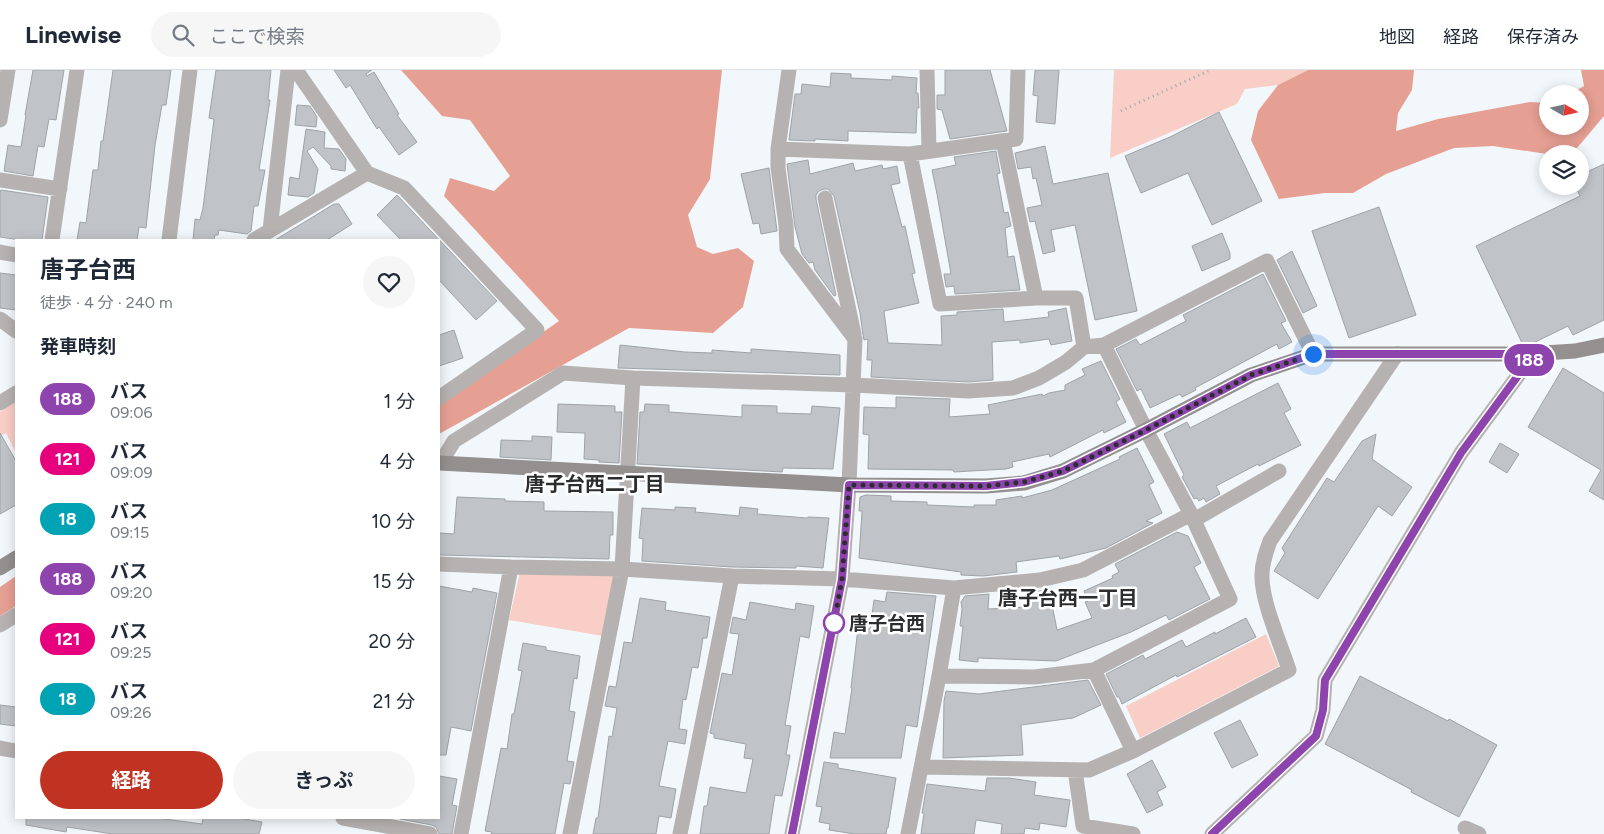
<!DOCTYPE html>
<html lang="ja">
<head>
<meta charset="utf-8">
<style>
	body { margin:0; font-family:Figtree,"Noto Sans JP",sans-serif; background:#f6f6f7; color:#1f2937; height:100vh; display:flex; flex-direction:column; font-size:19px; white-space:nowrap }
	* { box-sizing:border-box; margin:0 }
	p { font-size:16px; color:#747a83 }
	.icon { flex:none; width:28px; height:28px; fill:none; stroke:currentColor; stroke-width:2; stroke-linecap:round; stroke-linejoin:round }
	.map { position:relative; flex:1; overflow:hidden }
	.drawer { position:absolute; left:15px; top:169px; width:425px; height:580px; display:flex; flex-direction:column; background:#fff; border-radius:0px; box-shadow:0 2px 12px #0003 }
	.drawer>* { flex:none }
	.badge { padding:0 10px; border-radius:16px; font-size:18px; line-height:32px }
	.needle { width:32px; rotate:99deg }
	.controls { position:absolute; left:1539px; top:15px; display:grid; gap:10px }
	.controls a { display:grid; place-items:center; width:50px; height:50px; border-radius:50%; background:#fff; box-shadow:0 2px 12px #0003; font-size:25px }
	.you { position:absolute; width:25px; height:25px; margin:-12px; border:4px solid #fff; border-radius:50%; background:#1a73e8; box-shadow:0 0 0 8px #1a73e833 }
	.map>.badge { position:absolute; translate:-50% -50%; box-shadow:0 0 0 2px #fff }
	h2 { padding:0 25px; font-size:19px; line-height:45px }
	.round { display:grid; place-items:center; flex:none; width:52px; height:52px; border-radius:26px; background:#f6f6f7 }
	.headline { display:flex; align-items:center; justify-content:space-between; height:85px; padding:0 25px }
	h1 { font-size:24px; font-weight:700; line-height:38px }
	.cta { display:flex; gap:10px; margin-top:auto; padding:10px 25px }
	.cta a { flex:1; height:58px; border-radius:30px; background:#c03323; color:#fff; font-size:20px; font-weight:700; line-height:58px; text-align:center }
	.cta a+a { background:#f6f6f7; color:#1f2937 }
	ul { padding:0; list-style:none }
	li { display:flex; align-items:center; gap:15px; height:60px; padding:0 25px }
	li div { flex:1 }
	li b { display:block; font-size:19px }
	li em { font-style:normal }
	li .badge { min-width:55px; font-weight:700; text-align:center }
	header { display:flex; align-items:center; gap:30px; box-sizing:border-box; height:70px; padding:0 25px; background:#fff; border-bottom:1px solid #e0e1e3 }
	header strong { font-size:24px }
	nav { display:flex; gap:28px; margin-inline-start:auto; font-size:18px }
	.search { width:350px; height:45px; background:#f6f6f7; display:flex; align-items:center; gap:12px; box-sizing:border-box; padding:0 18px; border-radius:28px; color:#747a83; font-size:19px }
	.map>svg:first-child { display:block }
	.green { fill:#f8cec6 }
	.forest { fill:#e69f93 }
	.building { fill:#c0c4c9; stroke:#9ea3a7 }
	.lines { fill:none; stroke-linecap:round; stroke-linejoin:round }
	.path { stroke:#a5a8ab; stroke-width:3; stroke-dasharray:1 4; stroke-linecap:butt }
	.street { stroke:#b5b2b1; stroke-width:15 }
	.secondary { stroke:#959090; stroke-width:15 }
	.line-casing { stroke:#fff; stroke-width:11 }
	.line { stroke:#8e44ad; stroke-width:8 }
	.walk { stroke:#2c2d2f; stroke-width:5; stroke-dasharray:0 9 }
	.stop-dot { fill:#fff; stroke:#8e44ad; stroke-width:2.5 }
	.labels { text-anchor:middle; stroke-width:5; stroke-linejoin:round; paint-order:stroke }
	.stop-label { font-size:19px; font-weight:bold; fill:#2c2d2f; stroke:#fff; text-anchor:start }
	.neighbourhood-label { font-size:20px; font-weight:bold; fill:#2c2d2f; stroke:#fff }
</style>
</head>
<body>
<header>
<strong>Linewise</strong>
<div class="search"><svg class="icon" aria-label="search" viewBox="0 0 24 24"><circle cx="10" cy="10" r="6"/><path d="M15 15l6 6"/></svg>ここで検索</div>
<nav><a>地図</a><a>経路</a><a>保存済み</a></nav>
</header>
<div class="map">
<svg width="1604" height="764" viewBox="0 0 1604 764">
	<rect width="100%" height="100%" fill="#f2f7fb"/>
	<path class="green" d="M1114 0H1308L1278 15 1245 19 1237 34 1110 88Z
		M16 331V383L6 363 0 366V342Z
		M520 502 616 504 603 566 509 550Z
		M1266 564 1279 596 1140 668 1126 636Z"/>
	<path class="forest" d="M401 0H722L710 109 688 145 697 177 713 184 738 178 754 191 743 237 713 263 629 258 439 364V335L559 251 444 126 450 108 494 121 510 106 470 50 442 46Z
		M1308 0H1414L1412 20 1398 43 1396 61 1438 49 1481 41 1530 32 1547 33 1548 56H1580V24H1570L1584 16 1581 0H1604V46L1577 78 1547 84 1493 76 1454 78 1386 104 1353 123H1325L1279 129 1251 70 1258 41 1278 15Z
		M16 506V536L0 546V517Z"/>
	<path class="building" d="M33 0H64L56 50 49 49 44 77 38 76 33 106 4 101 8 75 21 77 26 45H25Z
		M113 0H171L166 35H162L155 75 146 158 139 157 137 170H77L80 152 86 153 93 100H98L101 71H103Z
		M216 0H271L268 30H270L259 100H265L258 136H254L251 161 247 164 219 160 218 165H215L214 170H193L195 149 200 150 203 138 214 49 209 48Z
		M334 0H372L366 4 367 6 374 2 399 44 397 45 417 72 399 85 379 57 377 59 350 15 346 18Z
		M945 0H990L1007 61 950 69 942 40 937 39V25H945Z
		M1035 0H1059L1055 54 1036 52 1038 26 1033 25Z
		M831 3 851 4V8L892 10V6L917 8 916 23H918L919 38H917L916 63 848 61V71L815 69V71L789 70 795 24H801L802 14 830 17Z
		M297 35 310 36 317 47 316 57 295 55Z
		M1219 42 1262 131 1212 155 1188 103 1141 123 1125 86 1170 67Z
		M306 59 325 62 324 78 339 79 346 89 345 101 331 99V96L313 77 307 81 318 99 314 123 308 127 288 125 290 107 299 109Z
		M1045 76 1053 114 1108 103 1137 241 1095 250 1075 155 1051 160 1055 181 1043 184 1035 151 1030 152 1027 138 1042 135 1036 108 1033 109 1031 97 1018 99 1015 83Z
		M996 81 1000 103 997 104 1004 143 1008 142 1011 156 1005 158 1008 187 1014 186 1020 220 955 224 954 216 946 217 944 204H951L937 124 932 100 956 95 954 87Z
		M808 90 810 104 853 93 855 101 882 95 883 99 897 96 900 113 891 115 902 157 905 156 915 203 912 204 919 233 884 241 888 273 942 275 941 246 957 245V242L1003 239 1004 252 1049 247 1048 242 1066 238 1072 271 1051 275 1049 269 1020 273V270L992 272 993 310 968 312 871 307 872 290H867L868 269 864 270 863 265 860 243 834 126 828 119H824L819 121 816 125V129L836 225 834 226 815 200 813 192 809 193 802 184 795 157 787 94Z
		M1604 94V250L1573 265 1568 256 1529 275H1523L1476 176 1580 126 1575 116H1580V105Z
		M769 98 777 161 761 164 759 153 753 154 741 104Z
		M1 120 48 127 42 170H21L0 167V121Z
		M397 125 497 231 476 250 439 210V170H401L377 145Z
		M334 134H339L352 154 327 170H275Z
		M1379 137 1416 245 1349 268 1312 161Z
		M1222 163 1230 183V189L1202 201 1192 176Z
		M1292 181 1317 236 1303 243 1277 190Z
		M0 203 16 205V240L0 238Z
		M1263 204 1286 251 1281 253 1292 272 1279 279 1277 274 1195 318 1196 320 1182 327 1180 324 1150 338 1141 319 1137 321 1116 279 1136 269 1140 275 1186 251 1183 245Z
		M454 260 463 288 439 296V265Z
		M620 275 685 282 712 283V280L751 283V279L840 285V305L618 298Z
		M1101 291 1120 329 1116 332 1126 352 1104 363 1103 360 1050 387 1049 384 1012 392 1013 397 1006 399 954 402 953 400 868 399 869 365 863 364 864 337 896 338V327L950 329 949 347 990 344 988 335 1042 324 1043 326 1049 323 1065 320V315L1085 305 1082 299Z
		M1563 298 1604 323V430L1589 421 1601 400 1528 357Z
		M1278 313 1291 339 1284 343 1301 375 1259 396 1258 394 1216 416 1220 424 1206 432 1204 428 1199 431 1197 428 1194 429 1182 407 1184 405 1164 364 1187 352 1190 358Z
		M558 334 615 336V342H622L619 393 599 392V390L584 389 585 363 557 362Z
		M645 334 669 335V342L742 347V335L777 336V343L811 344 812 336 840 338 833 399 783 398 782 402 637 394 640 342H644Z
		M0 363 16 391V435L0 444Z
		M1376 364 1372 389 1412 417 1392 446 1378 436 1318 529 1274 501 1285 483 1282 478 1327 408 1334 412 1362 371Z
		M532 366 552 367 551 390 500 387 501 370 532 371Z
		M1500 373 1519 384 1507 403 1489 392Z
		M1137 378 1154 412 1149 415 1162 443 1146 451 1153 453 1106 478 1060 489 1059 486 1016 492 1017 502 983 506 961 505V502L859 488 862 441H859L860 427 866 425 891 426V431L927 432V435L974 437V435H996V430L1022 426V428L1052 420 1120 389 1119 387Z
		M457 427 505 429V431L544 432V441L613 442V465H610L609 489 439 485V463L454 464Z
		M675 437 696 438 695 442 739 446 740 437 758 439 757 444 807 448 808 447 829 448 823 498 796 496V498L732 497 642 491 643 469 639 468 642 438 675 440Z
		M1177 462 1188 466 1201 493 1194 497 1210 529 1169 550 1166 545 1131 562 1056 591 978 588V592L959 590 963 556H960L962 539 961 532 965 526 989 524 988 539 1027 537 1025 524 1049 519 1057 560 1092 548 1085 532 1088 531 1084 521 1113 508 1112 506 1119 502 1115 494Z
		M439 516 472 522 473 518 497 523 471 661 451 657 446 685H439Z
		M887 522 936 526 917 657 906 655 901 688H830L834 662 845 664 852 618H851L858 558 870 559 874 530 885 532Z
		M640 528 666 532 665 540 710 547 707 568H703L698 598 692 597 686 630 683 629 679 659 687 660 685 674 668 671 659 716 676 719 671 748 659 746 656 764H593L596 748H598L609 666 612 667 617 638 605 636 609 616 616 617 624 572 632 573Z
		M750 532 795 540 796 533 814 536 809 568 800 566 785 655 791 656 786 685H790L782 726 775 725 769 764H700L704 736H707L710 717 746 723 753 689 744 688 746 674 714 668V664L710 663 722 603 732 605 739 564 730 563 733 547 746 550Z
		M1246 548 1256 567 1177 607 1176 605 1122 634 1119 627H1117L1106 604 1143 585 1145 589 1182 570 1186 577 1215 562V564Z
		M523 573 546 577V580L580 586 577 609 574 608 569 641 575 642 567 691 574 692 570 714 564 713 555 764H491L492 762 485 761 501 678 507 679 512 644H514L522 601 518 600Z
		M1360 606 1448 651 1449 649 1497 675 1459 747 1411 722 1412 720 1325 674Z
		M1088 610 1101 635 1073 648 1021 655 1023 685 943 688 944 631 946 621 979 624Z
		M0 635 16 637V656L0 654Z
		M1240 650 1258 685 1232 698 1214 663Z
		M1152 690 1166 717 1157 722 1163 735 1147 743 1127 704Z
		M824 692 838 694V698L896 708 888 758H887L886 764H855L829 760 830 754 819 752 822 737 816 736Z
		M439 706 457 709 452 735 457 736 452 764H439L436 757 432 755 400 749 401 748H439Z
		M987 708H1009L1036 712 1034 725 1070 730 1066 757 1040 753 1039 760 1025 758 1024 764H1001L1002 754 976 750 974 764H921L924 743H922L927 714 985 721Z
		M26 748H157L202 754 203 748H238L262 752 259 764H113L67 757 66 762 26 755Z"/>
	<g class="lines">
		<path class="path" d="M1121 41 1210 0"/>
		<path class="street" d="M296 0 367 103 404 118 537 260 439 328
			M789 0 778 79V98L786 155 787 179 855 269 849 415 842 509 792 764
			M927 0 929 81
			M0 50 8 0
			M1003 71 1036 228
			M778 79 910 84 1016 69 1018 0
			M910 84 940 234 1036 228H1076L1084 277
			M0 110 60 119
			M825 128 854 264
			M270 160 288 0
			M52 170 77 0
			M169 170 190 0
			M254 170 367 103
			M0 182 16 185
			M0 249 16 261
			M0 333 16 323
			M441 392 454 371 563 303 633 308 853 315 968 321 1013 318 1039 308 1066 292 1084 277 1104 275 1267 191 1313 284
			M1194 450 1279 401
			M439 494 511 497 622 499 732 506 842 509 954 518 1040 510 1083 500 1191 444
			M0 555 16 545
			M1094 600 1133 681
			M939 606 1034 607 1094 600 1230 529 1191 444 1146 360 1104 275
			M0 678 16 681
			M922 697 1089 700 1133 681 1289 600C1281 575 1261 530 1262 505 1262 493 1266 482 1270 471L1397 284
			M1075 700 1083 756 1133 764
			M343 748 430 764
			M1465 758 1479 764
			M461 764 511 497
			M570 764 622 499 633 308
			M680 764 732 506
			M908 764 939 606 954 518
			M1212 764 1316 666 1323 640 1325 610 1461 383 1534 284"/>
		<path class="secondary" d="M439 393 849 415 986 416 1024 413 1063 401 1146 360 1251 305 1313 284H1528L1575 281 1604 275
			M0 498 16 488"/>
	</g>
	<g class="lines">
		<g class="line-casing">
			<path id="line" d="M792 764 842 509 849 415 986 416 1024 412 1063 401 1146 360 1251 305 1313 284H1534L1461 383 1325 610 1323 640 1316 666 1212 764"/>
		</g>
		<use href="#line" class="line"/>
		<path class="walk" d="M834 553 842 509 849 415 986 416 1024 412 1063 401 1146 360 1251 305 1313 284"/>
	</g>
	<circle class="stop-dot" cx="834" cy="553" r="10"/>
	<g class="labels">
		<g class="stop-label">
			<text x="849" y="560">唐子台西</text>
		</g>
		<g class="neighbourhood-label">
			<text x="595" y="421">唐子台西二丁目</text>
			<text x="1068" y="535">唐子台西一丁目</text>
		</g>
	</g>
</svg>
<div class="controls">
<a><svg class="needle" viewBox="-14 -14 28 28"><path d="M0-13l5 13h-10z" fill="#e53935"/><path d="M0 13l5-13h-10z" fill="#747a83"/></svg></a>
<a><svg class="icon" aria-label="layers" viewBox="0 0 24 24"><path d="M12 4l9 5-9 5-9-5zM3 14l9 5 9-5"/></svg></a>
</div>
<div class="you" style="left:1313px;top:284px"></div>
<b class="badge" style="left:1529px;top:290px;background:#8e44ad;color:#fff">188</b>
<section class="drawer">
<div class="headline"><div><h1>唐子台西</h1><p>徒歩 · 4 分 · 240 m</p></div><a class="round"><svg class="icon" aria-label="heart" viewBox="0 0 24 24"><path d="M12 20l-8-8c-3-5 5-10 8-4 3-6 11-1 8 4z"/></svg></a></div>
<h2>発車時刻</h2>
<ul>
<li><span class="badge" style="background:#8e44ad;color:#fff">188</span><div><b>バス</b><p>09:06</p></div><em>1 分</em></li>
<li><span class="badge" style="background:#e6007e;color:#fff">121</span><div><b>バス</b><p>09:09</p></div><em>4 分</em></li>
<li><span class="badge" style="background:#00a3b4;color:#fff">18</span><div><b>バス</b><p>09:15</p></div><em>10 分</em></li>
<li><span class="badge" style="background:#8e44ad;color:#fff">188</span><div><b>バス</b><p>09:20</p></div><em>15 分</em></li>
<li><span class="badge" style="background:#e6007e;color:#fff">121</span><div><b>バス</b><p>09:25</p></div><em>20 分</em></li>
<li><span class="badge" style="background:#00a3b4;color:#fff">18</span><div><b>バス</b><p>09:26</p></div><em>21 分</em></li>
</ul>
<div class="cta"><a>経路</a><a>きっぷ</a></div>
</section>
</div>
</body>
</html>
